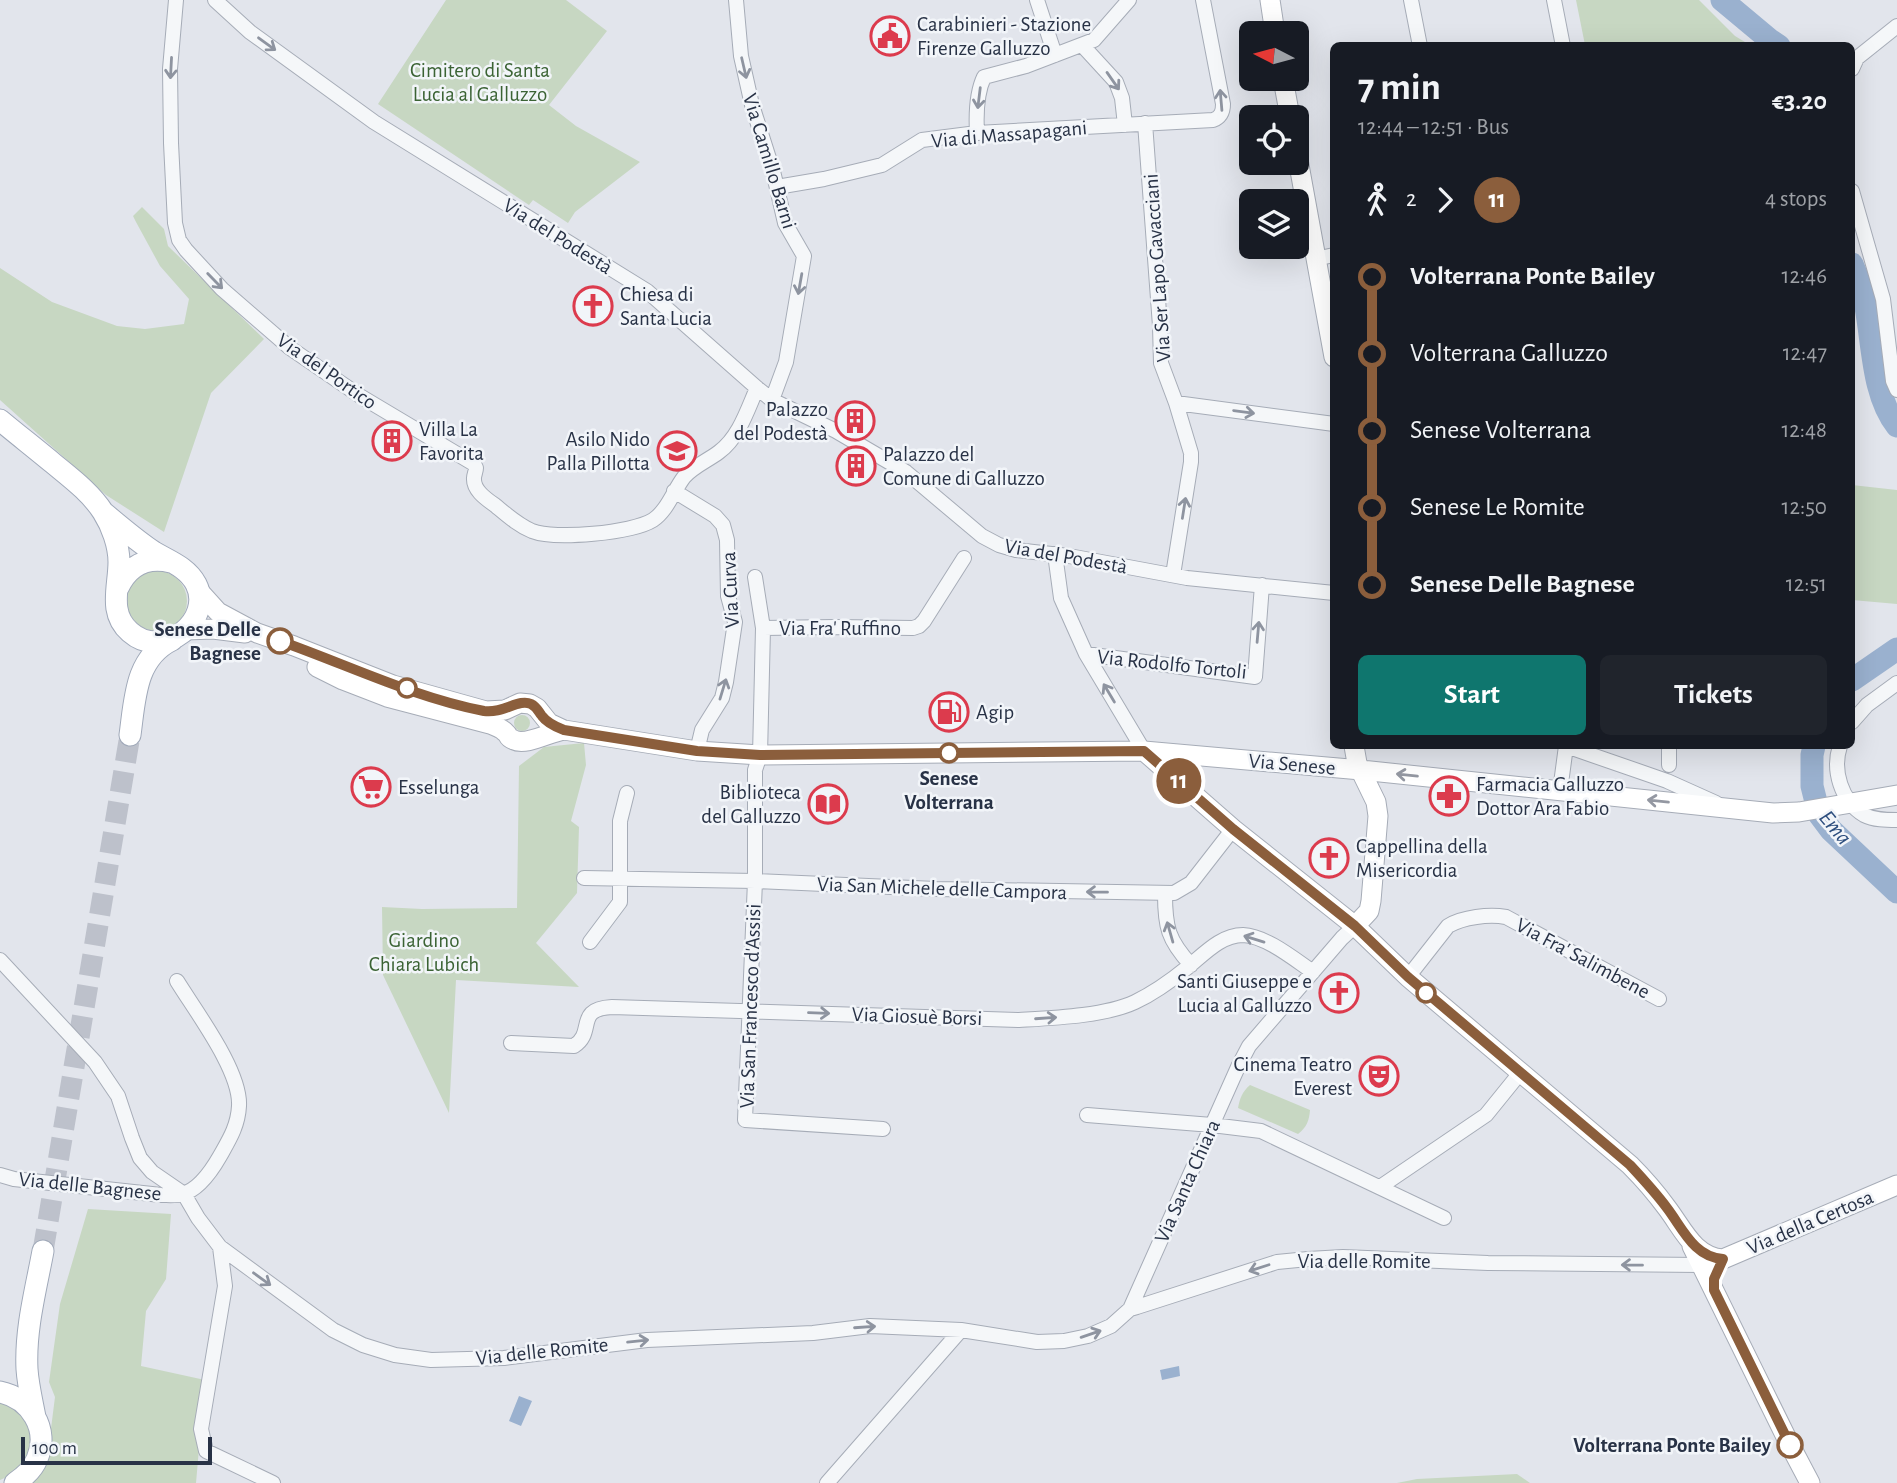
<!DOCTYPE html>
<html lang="en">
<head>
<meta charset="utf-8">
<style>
	body { margin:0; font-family:"Alegreya Sans",sans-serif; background:#20242c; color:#f1f3f6; height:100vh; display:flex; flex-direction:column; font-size:26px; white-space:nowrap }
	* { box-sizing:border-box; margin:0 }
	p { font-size:23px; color:#9ea1a6 }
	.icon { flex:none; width:38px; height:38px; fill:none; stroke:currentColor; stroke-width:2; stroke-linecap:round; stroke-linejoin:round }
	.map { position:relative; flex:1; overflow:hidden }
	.details { position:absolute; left:1330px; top:42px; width:525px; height:707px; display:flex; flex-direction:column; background:#171b24; border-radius:10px; box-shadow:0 7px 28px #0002 }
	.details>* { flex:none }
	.badge { padding:0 14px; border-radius:23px; font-size:24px; line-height:46px }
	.needle { width:46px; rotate:276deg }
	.fabs { position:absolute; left:1239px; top:21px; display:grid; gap:14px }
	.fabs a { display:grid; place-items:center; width:70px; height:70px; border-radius:10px; background:#171b24; box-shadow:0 7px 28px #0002; font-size:35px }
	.scale { position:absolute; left:21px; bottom:18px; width:191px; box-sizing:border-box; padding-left:7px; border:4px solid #283246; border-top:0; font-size:19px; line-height:24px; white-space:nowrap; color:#283246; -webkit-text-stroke:5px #f2f5f9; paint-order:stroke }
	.map>.badge { position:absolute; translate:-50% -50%; box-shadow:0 0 0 4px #fff }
	.legs { display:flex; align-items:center; gap:10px; height:77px; padding:0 28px; font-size:23px }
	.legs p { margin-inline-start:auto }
	.head { display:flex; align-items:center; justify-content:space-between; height:119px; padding:0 28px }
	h1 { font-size:38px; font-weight:700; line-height:52px }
	.primary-button { display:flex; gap:14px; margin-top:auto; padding:14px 28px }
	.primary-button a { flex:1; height:80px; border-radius:10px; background:#0f766e; color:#fff; font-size:28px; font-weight:700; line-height:80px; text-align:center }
	.primary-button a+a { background:#20242c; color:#f1f3f6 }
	ul { padding:0 28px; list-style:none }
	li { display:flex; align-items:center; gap:24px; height:77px; font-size:26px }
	li i { display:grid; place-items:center; width:10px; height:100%; margin:0 9px; background:currentColor }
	li i::after { content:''; width:18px; height:18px; margin:-9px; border:5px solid; border-radius:50%; background:#171b24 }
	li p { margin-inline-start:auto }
	li:first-child i { background:linear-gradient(#0000 50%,currentColor 0) }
	li:last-child i { background:linear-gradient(currentColor 50%,#0000 0) }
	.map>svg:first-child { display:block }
	.green { fill:#c7d7c2 }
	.water { fill:#9ab1cf }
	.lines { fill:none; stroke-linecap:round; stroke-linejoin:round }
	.river { stroke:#9ab1cf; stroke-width:23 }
	.primary-tunnel { stroke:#bdc1cb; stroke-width:21; stroke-dasharray:21 10; stroke-linecap:butt }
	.minor-casing { stroke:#a6acb7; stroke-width:16 }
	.secondary-casing { stroke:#a6acb7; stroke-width:21 }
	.primary-casing { stroke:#a0a9b9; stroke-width:23 }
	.minor { stroke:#f5f7f9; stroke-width:14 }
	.secondary { stroke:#fff; stroke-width:19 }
	.primary { stroke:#fff; stroke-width:21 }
	.oneway { stroke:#8e94a0 }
	.oneway2 { stroke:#9498a2 }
	.line-1-casing { stroke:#fff; stroke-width:16 }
	.line-1 { stroke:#8b5e3c; stroke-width:10 }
	.stop-1-dot { fill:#fff; stroke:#8b5e3c; stroke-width:3.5 }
	.labels { text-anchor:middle; stroke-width:5; stroke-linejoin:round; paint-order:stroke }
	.poi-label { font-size:21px; fill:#283246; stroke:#f2f5f9; text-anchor:start }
	.park-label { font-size:21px; fill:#3b6334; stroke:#f2f5f9 }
	.street-label { font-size:21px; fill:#283246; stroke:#f2f5f9 }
	.stop-label { font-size:21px; font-weight:bold; fill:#283246; stroke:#f2f5f9; text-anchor:end }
	.water-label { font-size:23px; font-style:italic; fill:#2d4e7e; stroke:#f2f5f9 }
</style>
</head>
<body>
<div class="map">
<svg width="1897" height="1483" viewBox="0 0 1897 1483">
	<rect width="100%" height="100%" fill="#e2e5ec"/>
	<path class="green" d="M446 0H566L607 31 549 105 576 126 640 162 575 212 568 223 533 200 529 205 378 104Z
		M1576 0H1699L1735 36 1750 45H1585Z
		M142 207 164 229 168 246 264 339 211 393 164 532 106 495 0 400V268L52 302 117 326 145 329 184 324 189 299 160 266 136 222 133 216Z
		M1852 485 1897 490V604L1852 600Z
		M127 601a30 30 0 1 1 60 0a30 30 0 1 1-60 0Z
		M514 723a8 8 0 1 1 16 0a8 8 0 1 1-16 0Z
		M584 743 586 765 571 821 579 827 577 893 536 943 579 987 456 980 449 1113 383 975 382 907 422 909 517 908 519 766 544 747Z
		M1250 1085 1310 1110C1309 1121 1307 1127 1298 1134L1238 1108C1240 1098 1242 1092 1250 1085Z
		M88 1209 171 1214 166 1279 146 1311 141 1366 205 1380 196 1483H32L47 1460 55 1397 49 1382 60 1304Z
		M0 1400C7 1404 19 1408 23 1414 43 1439 27 1470 0 1480Z
		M1517 1474 1530 1483H1397L1417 1479Z"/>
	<path class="water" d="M1179 1366 1180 1376 1162 1380 1160 1370Z
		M519 1396 532 1401 521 1426 509 1421Z"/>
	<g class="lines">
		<path class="river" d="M1722 0 1770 40 1779 46
			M1852 264C1855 272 1859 280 1862 289 1874 332 1869 390 1897 426
			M1852 680 1897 649
			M1814 746 1812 755V786L1819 814 1831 830 1897 892"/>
		<path class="primary-tunnel" d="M43 1251 130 735"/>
		<g class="minor-casing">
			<path id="minor" d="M176 0 170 69 171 143 175 223 179 240 186 250 222 289 290 348 360 396 474 464 476 468C476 471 474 475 474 478 473 491 488 500 496 506 508 516 518 525 532 531 555 540 632 533 653 520 667 511 674 490 684 477 694 466 707 461 719 452 739 437 747 411 757 388
				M215 0 250 32 374 122 647 291 757 388 772 400 836 431 906 472 982 536 999 545 1016 550 1069 556 1187 578 1334 593
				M736 0 741 56 752 105 773 171 785 223 804 256 786 362 772 400
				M1037 0 1055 55
				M1411 0 1420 46
				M1554 0 1563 46
				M1082 45 1116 82 1122 98 1125 125
				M1852 69 1857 58 1897 26
				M1145 123 1160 326 1161 363 1176 403 1191 453V462L1173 575
				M977 133C976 115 976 94 984 77L1026 66 1094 40 1129 0
				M777 187 824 179 882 165 922 140 977 133 1213 120C1221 117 1223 112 1223 104L1203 0
				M1852 191 1883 299 1893 381 1897 390
				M1315 259 1334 255
				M1176 403 1334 424
				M674 491 715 516 723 525 727 540 728 596 735 622 726 682 722 698 702 730 697 751
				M1055 554 1061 598 1086 654 1144 751
				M755 577 763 628 760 755 755 770V881L745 1120 883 1129
				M763 628 835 627 913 628 919 626 924 621 964 558
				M1086 654 1255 677 1262 585
				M1852 722 1867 705 1897 683
				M1566 746 1667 781 1716 803
				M1669 746V765
				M1840 746C1832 770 1841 801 1864 815 1874 820 1886 820 1897 820
				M1560 791 1566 746
				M584 878 755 881 936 889 1174 893 1191 883 1233 829
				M1165 894C1165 927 1168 940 1191 965
				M590 942 620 902V821L627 793
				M0 960 95 1062 118 1096 132 1138 140 1158 152 1172 184 1194 198 1218 220 1247 333 1330 363 1345 395 1355 431 1360 504 1358 647 1340 813 1333 870 1326 961 1330 1037 1342 1064 1341 1088 1336 1111 1326 1130 1309 1137 1307 1277 1262 1308 1259 1343 1257 1488 1263 1700 1265
				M1408 977 1448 926C1463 917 1489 914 1506 917L1659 999
				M511 1043 574 1046C596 1032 574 1009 612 1007L1019 1020C1053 1018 1105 1016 1135 1002 1154 993 1172 980 1188 967 1204 954 1221 935 1243 935 1266 936 1294 959 1313 972
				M1087 1115 1212 1125 1261 1131 1444 1218
				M0 1175 14 1179 161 1195C168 1195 176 1196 182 1194 199 1190 212 1170 220 1156 229 1140 238 1126 239 1106 241 1071 196 1012 177 981
				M1380 1187 1486 1115 1520 1073
				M220 1247 225 1286 201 1429 206 1451 273 1483
				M1130 1309 1238 1067 1249 1046 1342 938 1355 926
				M827 1483 961 1330"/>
		</g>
		<g class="secondary-casing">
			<path id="secondary" d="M1270 0 1275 33
				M1283 79 1290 117
				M1297 154 1334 357
				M199 591 218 612 257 633 294 646 393 685 486 711 505 710 520 703 530 704 537 708 549 723 564 730 697 751 760 755 1144 751 1361 770 1773 813 1799 812 1897 795
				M186 630 213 629 245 633
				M317 667 343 680 387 697 490 724C495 726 501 728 505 732 511 737 506 737 514 740 526 746 550 732 564 730
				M1354 746 1357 763 1376 802 1378 816 1371 901 1369 911 1355 926
				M1144 751 1233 829 1355 926 1408 977 1630 1165C1644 1179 1656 1193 1667 1208 1683 1229 1694 1257 1723 1259L1897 1185
				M1692 1246 1790 1445 1810 1483"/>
		</g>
		<g class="primary-casing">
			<path id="primary" d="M0 420C18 435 36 449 54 464 71 478 91 493 103 512 112 526 119 546 119 562 119 587 108 613 130 632 164 662 214 619 196 584 187 567 169 561 154 552 137 541 120 526 104 513
				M118 588C128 566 147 556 171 562
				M130 735C135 699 135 658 172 640
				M0 1392C30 1398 50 1429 37 1459 33 1469 24 1477 15 1483
				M35 1417C32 1401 28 1385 27 1369 25 1329 36 1289 43 1251"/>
		</g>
		<use href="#minor" class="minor"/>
		<use href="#secondary" class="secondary"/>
		<use href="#primary" class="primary"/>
	</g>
	<defs><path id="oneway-shaft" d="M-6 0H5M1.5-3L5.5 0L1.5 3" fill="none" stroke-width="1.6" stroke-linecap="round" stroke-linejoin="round" transform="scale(1.75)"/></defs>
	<g class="oneway">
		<use href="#oneway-shaft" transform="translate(267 44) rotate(36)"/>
		<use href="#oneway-shaft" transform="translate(171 68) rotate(93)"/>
		<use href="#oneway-shaft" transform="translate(744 68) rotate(77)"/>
		<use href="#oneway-shaft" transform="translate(1113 81) rotate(55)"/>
		<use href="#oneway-shaft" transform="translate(979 98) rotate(97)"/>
		<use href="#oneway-shaft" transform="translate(1221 100) rotate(-95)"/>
		<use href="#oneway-shaft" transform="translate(215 281) rotate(46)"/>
		<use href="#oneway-shaft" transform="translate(800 284) rotate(100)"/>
		<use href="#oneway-shaft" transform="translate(1244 412) rotate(8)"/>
		<use href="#oneway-shaft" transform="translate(1184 508) rotate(-81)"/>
		<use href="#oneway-shaft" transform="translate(1258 632) rotate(-85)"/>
		<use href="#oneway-shaft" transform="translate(723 689) rotate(-73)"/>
		<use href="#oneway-shaft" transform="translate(1109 693) rotate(-121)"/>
		<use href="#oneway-shaft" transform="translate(1097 892) rotate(-179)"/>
		<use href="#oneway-shaft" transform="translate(1170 932) rotate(-106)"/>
		<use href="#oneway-shaft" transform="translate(1254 939) rotate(-163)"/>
		<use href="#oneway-shaft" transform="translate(819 1013) rotate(2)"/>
		<use href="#oneway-shaft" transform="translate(1046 1018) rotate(-4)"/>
		<use href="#oneway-shaft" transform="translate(1632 1265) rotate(-179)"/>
		<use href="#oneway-shaft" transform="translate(1259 1268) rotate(162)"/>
		<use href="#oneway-shaft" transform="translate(262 1279) rotate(36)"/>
		<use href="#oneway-shaft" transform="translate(865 1327) rotate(-4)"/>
		<use href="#oneway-shaft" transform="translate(1091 1334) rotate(-19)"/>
		<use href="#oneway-shaft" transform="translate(638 1341) rotate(-6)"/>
	</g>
	<g class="oneway2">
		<use href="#oneway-shaft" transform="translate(1407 775) rotate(-174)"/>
		<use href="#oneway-shaft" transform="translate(1658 801) rotate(-174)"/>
	</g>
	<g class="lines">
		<g class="line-1-casing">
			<path id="line-1" d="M280 641C348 665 413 697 484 711 503 714 519 698 531 704 537 707 538 711 542 716 547 723 556 727 564 730L697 751 760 755 1144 751 1233 829 1355 926 1408 977 1630 1165C1643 1179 1656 1193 1667 1208 1683 1229 1694 1257 1723 1259L1714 1279V1290L1790 1445"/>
		</g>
		<use href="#line-1" class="line-1"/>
	</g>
	<defs>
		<g id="civic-ring" transform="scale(2.0125)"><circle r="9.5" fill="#f2f5f9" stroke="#dc3b4d" stroke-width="1.5"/><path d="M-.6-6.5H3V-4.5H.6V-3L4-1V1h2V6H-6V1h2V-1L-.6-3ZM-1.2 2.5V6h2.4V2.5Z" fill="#dc3b4d"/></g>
		<g id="church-ring" transform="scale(2.0125)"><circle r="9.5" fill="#f2f5f9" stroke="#dc3b4d" stroke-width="1.5"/><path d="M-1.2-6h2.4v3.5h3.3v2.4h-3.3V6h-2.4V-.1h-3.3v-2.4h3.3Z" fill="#dc3b4d"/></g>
		<g id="building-ring" transform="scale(2.0125)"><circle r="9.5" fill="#f2f5f9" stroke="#dc3b4d" stroke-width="1.5"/><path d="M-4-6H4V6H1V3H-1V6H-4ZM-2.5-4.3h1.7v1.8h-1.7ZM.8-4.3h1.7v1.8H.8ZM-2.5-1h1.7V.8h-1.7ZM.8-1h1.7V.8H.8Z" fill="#dc3b4d"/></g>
		<g id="school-ring" transform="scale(2.0125)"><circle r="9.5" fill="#f2f5f9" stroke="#dc3b4d" stroke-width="1.5"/><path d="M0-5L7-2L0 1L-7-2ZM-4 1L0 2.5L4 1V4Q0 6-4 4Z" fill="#dc3b4d"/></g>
		<g id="fuel-ring" transform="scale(2.0125)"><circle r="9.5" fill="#f2f5f9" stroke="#dc3b4d" stroke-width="1.5"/><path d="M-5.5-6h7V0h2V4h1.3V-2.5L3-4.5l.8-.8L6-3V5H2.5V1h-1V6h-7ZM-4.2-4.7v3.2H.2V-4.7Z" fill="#dc3b4d"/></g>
		<g id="supermarket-ring" transform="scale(2.0125)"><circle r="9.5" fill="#f2f5f9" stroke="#dc3b4d" stroke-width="1.5"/><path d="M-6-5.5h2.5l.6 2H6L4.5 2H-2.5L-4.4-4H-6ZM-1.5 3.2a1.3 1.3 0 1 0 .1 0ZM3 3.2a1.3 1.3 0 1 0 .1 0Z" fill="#dc3b4d"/></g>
		<g id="pharmacy-ring" transform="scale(2.0125)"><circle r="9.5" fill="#f2f5f9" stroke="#dc3b4d" stroke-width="1.5"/><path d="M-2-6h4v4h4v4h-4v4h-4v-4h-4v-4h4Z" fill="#dc3b4d"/></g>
		<g id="library-ring" transform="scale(2.0125)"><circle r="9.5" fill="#f2f5f9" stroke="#dc3b4d" stroke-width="1.5"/><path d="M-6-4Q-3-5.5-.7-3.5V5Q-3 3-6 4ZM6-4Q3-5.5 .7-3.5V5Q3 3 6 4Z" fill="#dc3b4d"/></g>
		<g id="theatre-ring" transform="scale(2.0125)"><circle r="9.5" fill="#f2f5f9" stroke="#dc3b4d" stroke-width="1.5"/><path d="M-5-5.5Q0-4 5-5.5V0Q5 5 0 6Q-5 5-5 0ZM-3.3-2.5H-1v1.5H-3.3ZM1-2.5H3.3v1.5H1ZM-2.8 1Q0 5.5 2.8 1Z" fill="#dc3b4d"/></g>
	</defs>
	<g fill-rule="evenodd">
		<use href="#civic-ring" x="890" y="36"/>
		<use href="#church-ring" x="593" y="306"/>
		<use href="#building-ring" x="855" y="421"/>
		<use href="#building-ring" x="392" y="441"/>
		<use href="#school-ring" x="677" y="451"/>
		<use href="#building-ring" x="856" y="466"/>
		<use href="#fuel-ring" x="949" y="712"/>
		<use href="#supermarket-ring" x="371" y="787"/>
		<use href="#pharmacy-ring" x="1449" y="796"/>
		<use href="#library-ring" x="828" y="804"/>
		<use href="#church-ring" x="1329" y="858"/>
		<use href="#church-ring" x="1339" y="993"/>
		<use href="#theatre-ring" x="1379" y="1076"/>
	</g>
	<g class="stop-1-dot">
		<circle cx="280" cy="641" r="12"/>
		<circle cx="407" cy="688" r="9"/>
		<circle cx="949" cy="753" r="9"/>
		<circle cx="1426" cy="993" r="9"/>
		<circle cx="1790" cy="1445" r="12"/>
	</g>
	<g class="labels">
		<g class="poi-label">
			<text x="917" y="31">Carabinieri - Stazione<tspan x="917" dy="24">Firenze Galluzzo</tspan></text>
			<text x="620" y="301">Chiesa di<tspan x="620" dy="24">Santa Lucia</tspan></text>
			<text x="828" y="416" text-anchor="end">Palazzo<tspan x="828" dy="24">del Podestà</tspan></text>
			<text x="419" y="436">Villa La<tspan x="419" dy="24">Favorita</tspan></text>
			<text x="650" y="446" text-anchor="end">Asilo Nido<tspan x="650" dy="24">Palla Pillotta</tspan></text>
			<text x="883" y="461">Palazzo del<tspan x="883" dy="24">Comune di Galluzzo</tspan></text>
			<text x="976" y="719">Agip</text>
			<text x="1476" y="791">Farmacia Galluzzo<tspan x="1476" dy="24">Dottor Ara Fabio</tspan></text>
			<text x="398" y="794">Esselunga</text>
			<text x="801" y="799" text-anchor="end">Biblioteca<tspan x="801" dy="24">del Galluzzo</tspan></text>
			<text x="1356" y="853">Cappellina della<tspan x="1356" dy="24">Misericordia</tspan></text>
			<text x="1312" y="988" text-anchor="end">Santi Giuseppe e<tspan x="1312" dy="24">Lucia al Galluzzo</tspan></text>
			<text x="1352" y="1071" text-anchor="end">Cinema Teatro<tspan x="1352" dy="24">Everest</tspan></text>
		</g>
		<g class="park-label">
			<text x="480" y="77">Cimitero di Santa<tspan x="480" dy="24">Lucia al Galluzzo</tspan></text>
			<text x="424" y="947">Giardino<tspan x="424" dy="24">Chiara Lubich</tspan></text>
		</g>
		<g class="street-label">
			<text transform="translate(1009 134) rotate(-5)" y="7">Via di Massapagani</text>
			<text transform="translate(770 161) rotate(73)" y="7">Via Camillo Barni</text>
			<text transform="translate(558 236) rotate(32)" y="7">Via del Podestà</text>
			<text transform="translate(1157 268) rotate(-94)" y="7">Via Ser Lapo Gavacciani</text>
			<text transform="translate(327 371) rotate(35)" y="7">Via del Portico</text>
			<text transform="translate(1066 556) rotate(10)" y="7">Via del Podestà</text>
			<text transform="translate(730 590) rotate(-93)" y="7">Via Curva</text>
			<text x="840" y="635">Via Fra' Ruffino</text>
			<text transform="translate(1172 664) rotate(6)" y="7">Via Rodolfo Tortoli</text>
			<text transform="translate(1292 764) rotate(5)" y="7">Via Senese</text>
			<text transform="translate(942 888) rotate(2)" y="7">Via San Michele delle Campora</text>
			<text transform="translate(1583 958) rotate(28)" y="7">Via Fra' Salimbene</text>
			<text transform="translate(750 1006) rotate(-88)" y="7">Via San Francesco d'Assisi</text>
			<text transform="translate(917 1016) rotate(2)" y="7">Via Giosuè Borsi</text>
			<text transform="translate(1187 1181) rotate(-66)" y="7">Via Santa Chiara</text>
			<text transform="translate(90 1186) rotate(6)" y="7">Via delle Bagnese</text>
			<text transform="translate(1810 1222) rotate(-23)" y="7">Via della Certosa</text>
			<text x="1364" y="1268">Via delle Romite</text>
			<text transform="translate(542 1351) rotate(-6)" y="7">Via delle Romite</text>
		</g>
		<g class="stop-label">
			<text x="261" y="636">Senese Delle<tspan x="261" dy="24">Bagnese</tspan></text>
			<text x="949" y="785" text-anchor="middle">Senese<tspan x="949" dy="24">Volterrana</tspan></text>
			<text x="1771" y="1452">Volterrana Ponte Bailey</text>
		</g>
		<g class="water-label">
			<text transform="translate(1836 827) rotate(50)" y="8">Ema</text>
		</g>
	</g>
</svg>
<div class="fabs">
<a><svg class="needle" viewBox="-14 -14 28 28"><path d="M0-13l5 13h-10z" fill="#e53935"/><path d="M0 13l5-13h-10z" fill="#9ea1a6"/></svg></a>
<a><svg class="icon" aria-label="locate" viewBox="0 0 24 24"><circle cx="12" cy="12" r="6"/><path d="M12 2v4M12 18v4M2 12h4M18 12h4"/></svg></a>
<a><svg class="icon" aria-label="layers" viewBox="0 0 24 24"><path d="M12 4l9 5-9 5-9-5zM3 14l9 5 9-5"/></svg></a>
</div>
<div class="scale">100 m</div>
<b class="badge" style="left:1179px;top:781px;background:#8b5e3c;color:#fff">11</b>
<section class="details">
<div class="head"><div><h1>7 min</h1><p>12:44 – 12:51 · Bus</p></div><b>€3.20</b></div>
<div class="legs"><svg class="icon" aria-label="walk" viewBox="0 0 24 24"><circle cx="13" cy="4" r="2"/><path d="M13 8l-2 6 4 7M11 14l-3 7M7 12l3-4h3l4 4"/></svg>2<svg class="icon" aria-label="forward" viewBox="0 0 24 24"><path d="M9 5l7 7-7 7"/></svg><b class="badge" style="background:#8b5e3c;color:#fff">11</b><p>4 stops</p></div>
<ul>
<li><i style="color:#8b5e3c"></i><b>Volterrana Ponte Bailey</b><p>12:46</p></li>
<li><i style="color:#8b5e3c"></i><span>Volterrana Galluzzo</span><p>12:47</p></li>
<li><i style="color:#8b5e3c"></i><span>Senese Volterrana</span><p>12:48</p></li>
<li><i style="color:#8b5e3c"></i><span>Senese Le Romite</span><p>12:50</p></li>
<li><i style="color:#8b5e3c"></i><b>Senese Delle Bagnese</b><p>12:51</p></li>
</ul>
<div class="primary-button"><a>Start</a><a>Tickets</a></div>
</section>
</div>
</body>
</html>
